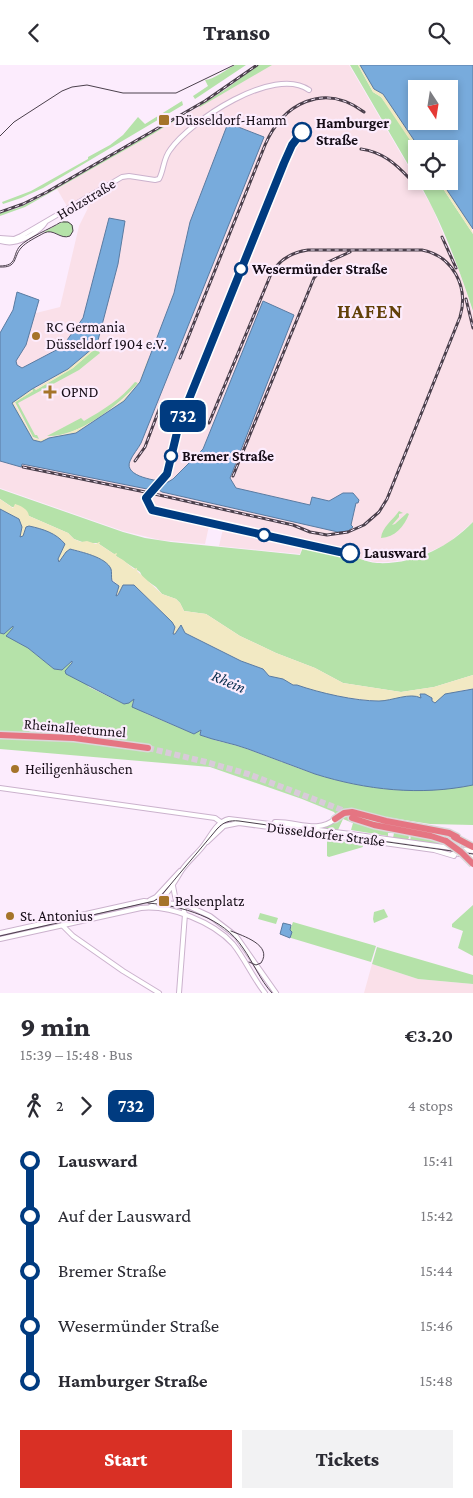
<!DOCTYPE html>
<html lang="en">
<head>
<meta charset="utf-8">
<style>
	body { margin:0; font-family:"Crimson Pro",serif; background:#f2f2f3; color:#2b2b33; height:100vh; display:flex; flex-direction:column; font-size:19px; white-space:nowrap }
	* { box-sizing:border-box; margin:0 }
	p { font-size:16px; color:#7c7c81 }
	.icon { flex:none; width:28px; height:28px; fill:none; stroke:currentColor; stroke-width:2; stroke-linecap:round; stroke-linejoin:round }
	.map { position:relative; height:928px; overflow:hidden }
	.drawer { display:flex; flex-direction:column; background:#fff; flex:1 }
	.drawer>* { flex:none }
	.badge { padding:0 10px; border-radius:8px; font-size:18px; line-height:32px }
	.needle { width:32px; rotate:168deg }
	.buttons { position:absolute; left:408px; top:15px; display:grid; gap:10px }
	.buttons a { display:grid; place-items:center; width:50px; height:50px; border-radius:0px; background:#fff; box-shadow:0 2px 8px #0003; font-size:25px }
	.map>.badge { position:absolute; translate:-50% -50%; box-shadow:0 0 0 2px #fff }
	.legs { display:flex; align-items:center; gap:8px; height:55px; padding:0 20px; font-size:16px }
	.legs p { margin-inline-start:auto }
	.overview { display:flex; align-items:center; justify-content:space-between; height:85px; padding:0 20px }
	h1 { font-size:28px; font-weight:800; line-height:38px }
	.button { display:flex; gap:10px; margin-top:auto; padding:10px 20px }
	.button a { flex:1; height:58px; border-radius:0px; background:#d93025; color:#fff; font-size:20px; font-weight:800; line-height:58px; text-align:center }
	.button a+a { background:#f2f2f3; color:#2b2b33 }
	ul { padding:0 20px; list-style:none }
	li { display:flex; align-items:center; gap:18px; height:55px; font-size:19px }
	li i { display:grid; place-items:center; width:8px; height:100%; margin:0 6px; background:currentColor }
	li i::after { content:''; width:12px; height:12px; margin:-6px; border:4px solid; border-radius:50%; background:#fff }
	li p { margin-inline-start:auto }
	li:first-child i { background:linear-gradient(#0000 50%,currentColor 0) }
	li:last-child i { background:linear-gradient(currentColor 50%,#0000 0) }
	header { display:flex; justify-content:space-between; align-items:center; height:65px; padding:0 20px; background:#fff; font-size:22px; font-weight:800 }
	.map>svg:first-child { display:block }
	.industrial { fill:#fae0e9 }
	.green { fill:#b5e2a9 }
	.sand { fill:#f2e9c3 }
	.water { fill:#78abdc; stroke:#5a7ba1; fill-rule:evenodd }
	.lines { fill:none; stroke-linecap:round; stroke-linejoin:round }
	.highway-tunnel { stroke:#d9cada; stroke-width:6; stroke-dasharray:6 3; stroke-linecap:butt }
	.secondary-casing { stroke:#cbb2cd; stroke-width:6 }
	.highway-casing { stroke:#dad8da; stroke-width:9 }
	.secondary { stroke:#fff; stroke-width:4 }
	.highway { stroke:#e57582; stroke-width:6 }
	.tram { stroke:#4b404c; stroke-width:1 }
	.rail-casing { stroke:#4b404c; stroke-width:3 }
	.rail { stroke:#fcecfd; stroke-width:1; stroke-dasharray:4; stroke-linecap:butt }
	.highway-bridge-casing { stroke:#dad8da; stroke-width:9; stroke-linecap:butt }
	.highway-bridge { stroke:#e57582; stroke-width:6 }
	.line-1-casing { stroke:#fff; stroke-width:11 }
	.line-1 { stroke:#003b80; stroke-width:8 }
	.poi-dot { fill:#a5742a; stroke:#fcecfd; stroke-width:2 }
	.stop-1-dot { fill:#fff; stroke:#003b80; stroke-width:2.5 }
	.labels { text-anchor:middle; stroke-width:4.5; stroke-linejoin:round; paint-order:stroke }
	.poi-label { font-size:15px; fill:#150c16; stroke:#fcecfd; text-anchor:start }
	.stop-label { font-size:15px; font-weight:bold; fill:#150c16; stroke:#fcecfd; text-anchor:start }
	.street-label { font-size:15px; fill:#150c16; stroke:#fcecfd }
	.water-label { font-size:16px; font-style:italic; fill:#082e4e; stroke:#fcecfd }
	.district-label { font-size:20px; font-weight:bold; letter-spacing:1px; fill:#624109; stroke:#fcecfd }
</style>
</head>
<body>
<header><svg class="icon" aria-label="back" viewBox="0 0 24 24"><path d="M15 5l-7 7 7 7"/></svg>Transo<svg class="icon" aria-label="search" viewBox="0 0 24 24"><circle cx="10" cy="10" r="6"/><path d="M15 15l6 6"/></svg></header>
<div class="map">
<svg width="473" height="928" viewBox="0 0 473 928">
	<rect width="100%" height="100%" fill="#fcecfd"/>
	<path class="industrial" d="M271 0H349L432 142 462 214 473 248V457L447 479 429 487 404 495 388 497H375L302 481 300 489 219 481 223 464 209 461 205 479 160 475 123 466 0 423V325L28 250 60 242 79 161 88 143 82 137 68 143 57 124Z
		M372 899 418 914 473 919V928H364Z"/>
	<path class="green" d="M235 0H246L195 34 193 31 208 21 205 15C213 15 227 4 235 0Z
		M258 0H272L200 42 199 41 226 24Z
		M350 0H358L373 27 381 32 392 46 416 84V113Z
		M182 36 183 40 43 123 21 133 0 140 3 139 2 137 31 126 88 94V92L110 80 123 70 138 52 145 59Z
		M195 43 153 69 25 142 0 151V148L18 143 41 132Z
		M418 116H438L473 169V246C458 201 442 157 418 116Z
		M64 156 69 157 73 161C74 168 71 172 64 172L53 167H44Z
		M96 283 100 288 79 305 18 338 35 370H37L39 374 33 372 15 337 33 326 32 324 34 323 36 325 73 303Z
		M135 317 138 318C118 341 79 372 47 371L81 353 84 356C103 345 121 334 135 317Z
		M0 424 123 467 145 473 171 477 300 490 303 482C312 485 323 488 333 489 336 490 340 489 344 489 355 491 365 497 377 498 413 500 449 482 473 457V610L434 622 401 627 343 618 315 603 276 588 240 571 206 549 184 546 180 538 176 534 162 529 156 522 143 513 140 507 116 491V489H114L99 479V478H85L74 474 68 468 29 451 15 439V442H12L0 434Z
		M399 446 403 448 399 449V452L392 460 395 459 407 448 409 449C404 462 395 472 381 473 382 462 393 455 399 446Z
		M12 561H14L7 571 28 583 54 604 62 605 72 596 70 600 89 622 124 639 134 634 132 640 147 649 194 669 200 665V670C214 676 230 678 244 683 268 691 291 701 315 709 365 725 421 730 473 720V760L430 759 366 749 336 750 334 747 302 734 210 702 0 684V568L4 569Z
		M353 748 351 754 407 769 409 772 408 775 393 773 394 768H388V771L351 765 353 758 343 754 338 765 318 763 325 762 339 752Z
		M414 769 445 777V780L410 776 411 770Z
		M327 774 362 779 363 782 329 792 327 791Z
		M473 840V891L458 883 463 866 452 862V859Z
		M384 844 388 852 374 858 373 854 374 847Z
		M260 848 278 853 276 859 258 854Z
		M293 857 376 881 371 897 291 873 290 865Z
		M377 882 473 910V919L418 914 372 899Z"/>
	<path class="sand" d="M358 0H360L374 24 384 30 420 84H416L381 32 373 27Z
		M438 116H441C448 127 473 159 473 169Z
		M95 282 96 283 73 303 36 325 35 324 68 304Z
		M148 294H149C136 329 129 334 98 354 90 359 83 365 75 368 63 372 52 372 41 377L33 375 12 338 14 335 32 325 33 326 14 338 33 373 40 375C51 371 63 371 73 366 95 358 124 337 138 318 142 312 145 301 148 294Z
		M0 434 13 443 15 439C21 441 28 444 29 451L68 468 74 474 81 477 87 476 96 479 99 477H100L99 479 114 489 117 488 116 491 123 495 134 504 137 503V506L162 529 176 534 180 538 184 546 206 549 240 571 276 588 315 603 343 618 401 627 434 622 473 610V624C460 624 445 631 435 638L425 629 420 631 421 633C407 631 394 637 379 636 354 635 321 629 297 620H293L268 610 263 604 241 596 185 568 180 561 175 569H173L175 562 172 557 134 520H126L116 531 119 521 83 487 70 484 59 497 58 494 63 476C53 468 42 464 29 461L26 462 23 471 20 472 19 454 0 444Z"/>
	<path class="water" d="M360 0H473V164L441 116H449V84H420L383 29 374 24ZM416 24H449V56H416Z
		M228 58 264 72 141 378C138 384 133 389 130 396 123 412 158 416 168 417L173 414 203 384 263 236 294 250 230 413 236 423 310 440 312 432 329 436 343 428H353L359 435 358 438H356L351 460 353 462 348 466 338 467 162 427 154 422 147 424 22 399 21 402 0 396V268L13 245 17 227 39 235 26 280 16 296 17 300 22 303 62 282 83 253 109 153 125 156 118 199 96 283H93L68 304 32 324 12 338 33 375 41 377 49 373 76 368 124 336 140 317 174 228 190 157Z
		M0 444 19 454 22 462 20 472 23 471 26 462 29 461C43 464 56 468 65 479L58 494 59 497 66 487 70 484C81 487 106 492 111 504 112 507 111 512 112 516L119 521 116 531 118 530 123 520H134L172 557 175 562 173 569H175L181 560 185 568 241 596 263 604 269 611 283 614 293 620H297C320 628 355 636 379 636 392 636 410 627 421 633L420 629H425L432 633V636L435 638 445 629 473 624V720C420 731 366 725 315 709 293 701 270 692 248 684 232 678 216 676 200 670L201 665 194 669 132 642 134 634 129 638 124 639 66 609 65 606 72 598V596L62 605 54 604 28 583 6 571 13 563V561L4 569 0 568Z
		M283 858 291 860 290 865 292 867 290 873 280 869Z"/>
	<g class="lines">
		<path class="highway-tunnel" d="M148 683 206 697 248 709 350 748"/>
		<g class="secondary-casing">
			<path id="secondary" d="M0 173 14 174 21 171 122 112 129 111 155 115 159 114C164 105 163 94 170 85 190 56 274 0 309 25
				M0 176C4 177 9 178 13 177 23 176 40 166 45 158
				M0 723 215 753 222 758
				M275 757C296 756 318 769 335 754
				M207 777 224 761 239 758 434 785 454 791
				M453 788 473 791
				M173 821 176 836 183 842 185 849 179 928
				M150 835 156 832 180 806
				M150 842C166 834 173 819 182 805 188 796 197 789 203 781 211 771 216 757 229 754L351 769 473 786
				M62 860 73 871 123 906 159 928
				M0 868 144 836 186 840 210 851 236 871 276 928
				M0 874 141 843C171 840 213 857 233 879 245 894 253 913 265 928"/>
		</g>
		<g class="highway-casing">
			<path id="highway" d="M0 670 74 673 148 683
				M352 753 374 760 431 771 446 776
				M335 754 344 748 352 747 386 756 449 768 457 772
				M454 772 473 782"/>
		</g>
		<use href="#secondary" class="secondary"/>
		<use href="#highway" class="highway"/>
		<path class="tram" d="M0 71 14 57 62 26 72 22 87 20 123 28H176L234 0
			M0 201C18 201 12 190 20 181 29 172 50 164 61 157H68L72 160 73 166 70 171C60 175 54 163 44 168 37 172 26 177 21 183 13 192 18 203 0 202
			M148 838C182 841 223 852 243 883 253 897 260 915 272 928
			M231 866C243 871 273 880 261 898L256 900 249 897
			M0 871 154 836 160 832 217 764C223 757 230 755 239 756L473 789"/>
		<g class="rail-casing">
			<path id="rail" d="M361 84C382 87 395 98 409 113
				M0 147 23 139 47 127 205 36 257 0
				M442 172 456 203
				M466 234 473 263
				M180 293 265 80C283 38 324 17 364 47
				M135 396 145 382 160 342
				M23 402 150 428 293 460 310 467 327 470 348 467 364 460 379 447 387 434 460 252C469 222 453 191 422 185H308C292 187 279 195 271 209L209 358
				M233 411 314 213 328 197 350 187"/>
		</g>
		<use href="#rail" class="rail"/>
		<g class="highway-bridge-casing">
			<path id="highway-bridge" d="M446 776 461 787 473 799"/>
		</g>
		<use href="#highway-bridge" class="highway-bridge"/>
	</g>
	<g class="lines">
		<g class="line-1-casing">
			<path id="line-1" d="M302 67 292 80 284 98 187 339 179 359 167 409 146 433 152 445 340 487 350 488"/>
		</g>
		<use href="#line-1" class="line-1"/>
	</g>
	<g class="poi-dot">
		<rect x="158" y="49" width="12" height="12" rx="2.5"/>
		<circle cx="36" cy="271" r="5"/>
		<path d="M47.5 319.5h5v5h5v5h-5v5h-5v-5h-5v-5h5z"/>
		<circle cx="15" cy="704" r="5"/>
		<rect x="158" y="830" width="12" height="12" rx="2.5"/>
		<circle cx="10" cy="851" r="5"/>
	</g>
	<g class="stop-1-dot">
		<circle cx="302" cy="67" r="9"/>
		<circle cx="241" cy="204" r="6"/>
		<circle cx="171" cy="391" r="6"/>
		<circle cx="264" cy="470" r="6"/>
		<circle cx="350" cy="488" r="9"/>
	</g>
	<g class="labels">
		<g class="poi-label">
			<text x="175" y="60">Düsseldorf-Hamm</text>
			<text x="46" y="267">RC Germania<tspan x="46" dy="17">Düsseldorf 1904 e.V.</tspan></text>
			<text x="61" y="332">OPND</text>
			<text x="25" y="709">Heiligenhäuschen</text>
			<text x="175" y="841">Belsenplatz</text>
			<text x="20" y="856">St. Antonius</text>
		</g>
		<g class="stop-label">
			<text x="316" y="63">Hamburger<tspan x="316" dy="17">Straße</tspan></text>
			<text x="252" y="209">Wesermünder Straße</text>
			<text x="182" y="396">Bremer Straße</text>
			<text x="364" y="493">Lausward</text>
		</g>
		<g class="street-label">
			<text transform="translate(86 134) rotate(-31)" y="5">Holzstraße</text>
			<text transform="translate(75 663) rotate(5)" y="5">Rheinalleetunnel</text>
			<text transform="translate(326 769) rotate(7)" y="5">Düsseldorfer Straße</text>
		</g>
		<g class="water-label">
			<text transform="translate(229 616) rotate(23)" y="6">Rhein</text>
		</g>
		<g class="district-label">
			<text x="370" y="253">HAFEN</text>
		</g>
	</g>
</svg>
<div class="buttons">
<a><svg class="needle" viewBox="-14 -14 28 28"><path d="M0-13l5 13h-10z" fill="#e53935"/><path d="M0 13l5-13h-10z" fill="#7c7c81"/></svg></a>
<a><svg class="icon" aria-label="locate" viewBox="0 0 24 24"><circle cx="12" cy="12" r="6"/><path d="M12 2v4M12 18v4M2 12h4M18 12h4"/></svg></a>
</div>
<b class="badge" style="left:183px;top:351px;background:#003b80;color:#fff">732</b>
</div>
<section class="drawer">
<div class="overview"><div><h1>9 min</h1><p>15:39 – 15:48 · Bus</p></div><b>€3.20</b></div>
<div class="legs"><svg class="icon" aria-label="walk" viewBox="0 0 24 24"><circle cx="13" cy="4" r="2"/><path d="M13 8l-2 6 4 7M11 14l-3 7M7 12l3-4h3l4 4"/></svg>2<svg class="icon" aria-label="forward" viewBox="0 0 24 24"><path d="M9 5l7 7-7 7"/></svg><b class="badge" style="background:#003b80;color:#fff">732</b><p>4 stops</p></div>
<ul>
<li><i style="color:#003b80"></i><b>Lausward</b><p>15:41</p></li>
<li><i style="color:#003b80"></i><span>Auf der Lausward</span><p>15:42</p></li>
<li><i style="color:#003b80"></i><span>Bremer Straße</span><p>15:44</p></li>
<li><i style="color:#003b80"></i><span>Wesermünder Straße</span><p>15:46</p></li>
<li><i style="color:#003b80"></i><b>Hamburger Straße</b><p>15:48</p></li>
</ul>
<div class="button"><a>Start</a><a>Tickets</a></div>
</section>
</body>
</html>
